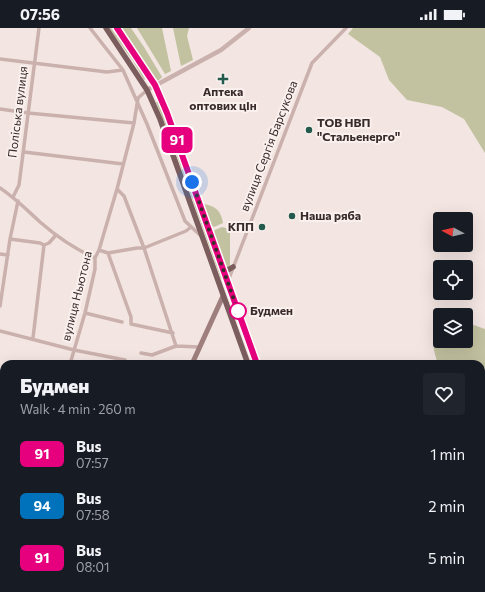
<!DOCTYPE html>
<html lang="en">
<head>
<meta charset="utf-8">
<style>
	body { margin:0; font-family:Commissioner,sans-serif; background:#20242c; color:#f1f3f6; height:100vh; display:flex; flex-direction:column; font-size:15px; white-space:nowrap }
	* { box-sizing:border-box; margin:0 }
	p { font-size:13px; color:#9ea1a6 }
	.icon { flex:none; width:22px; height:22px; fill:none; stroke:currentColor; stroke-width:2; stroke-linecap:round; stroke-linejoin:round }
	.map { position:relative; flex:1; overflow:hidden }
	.details { position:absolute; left:0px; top:332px; width:485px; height:232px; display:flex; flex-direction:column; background:#171b24; border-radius:12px 12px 0 0; box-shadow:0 4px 16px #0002 }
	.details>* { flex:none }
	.badge { padding:0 8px; border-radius:6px; font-size:14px; line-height:26px }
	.needle { width:26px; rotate:277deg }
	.tools { position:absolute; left:433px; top:184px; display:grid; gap:8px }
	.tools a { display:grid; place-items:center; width:40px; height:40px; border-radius:4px; background:#171b24; box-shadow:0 4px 16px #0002; font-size:20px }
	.you { position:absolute; width:20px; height:20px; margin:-10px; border:3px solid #fff; border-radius:50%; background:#1a73e8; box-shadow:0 0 0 6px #1a73e833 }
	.map>.badge { position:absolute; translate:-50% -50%; box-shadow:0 0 0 2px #fff }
	.round { display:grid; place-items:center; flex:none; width:42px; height:42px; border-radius:4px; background:#20242c }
	.overview { display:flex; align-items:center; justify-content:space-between; height:68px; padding:0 20px }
	h1 { font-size:19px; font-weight:800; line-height:30px }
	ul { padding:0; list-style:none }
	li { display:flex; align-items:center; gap:12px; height:52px; padding:0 20px }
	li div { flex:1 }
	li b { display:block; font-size:15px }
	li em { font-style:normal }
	li .badge { min-width:44px; font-weight:700; text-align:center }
	.status { display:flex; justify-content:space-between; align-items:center; height:28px; padding:0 20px; background:#171b24; direction:ltr }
	.status svg { height:11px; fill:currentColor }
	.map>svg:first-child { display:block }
	.green { fill:#c2c2a1 }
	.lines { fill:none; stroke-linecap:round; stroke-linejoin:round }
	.stream { stroke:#81afa2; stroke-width:1 }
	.minor { stroke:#cbb1ad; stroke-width:3.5 }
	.tertiary { stroke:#cbb1ad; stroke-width:4.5 }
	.secondary { stroke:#9f7f7e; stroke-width:5 }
	.primary { stroke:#7b5d5d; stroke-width:5.5 }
	.line-casing { stroke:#fff; stroke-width:9 }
	.line { stroke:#e6007e; stroke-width:6 }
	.walk { stroke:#3a2b2b; stroke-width:4; stroke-dasharray:0 7.2 }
	.poi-dot { fill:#225a4c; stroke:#faf0ee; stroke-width:1.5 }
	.stop-dot { fill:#fff; stroke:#e6007e; stroke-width:2 }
	.labels { text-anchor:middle; stroke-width:4; stroke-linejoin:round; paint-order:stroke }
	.poi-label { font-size:12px; font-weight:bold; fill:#3a2b2b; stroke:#faf0ee; text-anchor:start }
	.street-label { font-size:12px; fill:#3a2b2b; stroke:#faf0ee }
	.stop-label { font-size:12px; font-weight:bold; fill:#3a2b2b; stroke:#faf0ee; text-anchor:start }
</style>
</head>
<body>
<div class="status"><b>07:56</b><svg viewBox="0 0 49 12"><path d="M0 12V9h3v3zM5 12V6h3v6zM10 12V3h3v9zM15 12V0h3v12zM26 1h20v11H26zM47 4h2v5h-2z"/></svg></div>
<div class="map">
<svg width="485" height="564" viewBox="0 0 485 564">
	<rect width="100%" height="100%" fill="#f3e5e1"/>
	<path class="green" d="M109 0H111L135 32 145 51 144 52 133 33Z
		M119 0H131L144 19 162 49 159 52 154 53Z
		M137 0H162L171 43 165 46Z
		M173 0H189L187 8 193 32 181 38Z
		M353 0H485V125L464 91 442 79 407 72 389 52 380 29 348 6Z
		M156 74H158L165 89 223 251H221L169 106Z
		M204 176C216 178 221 183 223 195L214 199 210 197 204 180Z
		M222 199 226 200 230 205V239L225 240 212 206 215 202Z
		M233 279 251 326V329L232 280Z
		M466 295 471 296 485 301V365L481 367V336H438C435 325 428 310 440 302V313H466Z"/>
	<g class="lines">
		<path class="stream" d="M94 564 96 560"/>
		<path class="minor" d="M90 0 123 42 147 96 185 193 201 208
			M0 31 107 44 123 42
			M0 81 28 85 134 95
			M24 124 123 136
			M0 160C15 170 27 182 40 194 56 208 75 221 95 230
			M117 161 124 168 144 220 176 318
			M13 169 19 157 39 0
			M10 211 40 215 44 217
			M99 222 108 225 137 220H144L186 203 191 199
			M108 225 131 289V296L173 305
			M0 226 8 227
			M228 253 312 35 346 0
			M0 278 10 211 18 173
			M85 285 122 294
			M0 303 74 322 125 332
			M33 310 44 217 49 215 56 207
			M141 325 152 327 176 318 199 319
			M70 336 85 285 95 241V230L99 222 117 161 134 95 138 70 147 62
			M0 359H4
			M0 408 4 409
			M0 452H4
			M0 498H4
			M0 544 4 545
			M9 564 10 560"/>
		<path class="tertiary" d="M147 62 221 22 249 0"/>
		<path class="secondary" d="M192 336 223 268
			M116 564 117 560"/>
		<path class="primary" d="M106 0 147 62 160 91 248 336
			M117 0 155 57 167 85 257 336
			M223 240 228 242 233 239
			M329 560 330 564
			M337 560 339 564"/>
	</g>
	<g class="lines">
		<g class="line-casing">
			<path id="line" d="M117 0 155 57 167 85 257 336"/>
		</g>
		<use href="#line" class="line"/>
		<path class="walk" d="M192 154 238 283"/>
	</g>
	<g class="poi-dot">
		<path d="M221 45h4v4h4v4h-4v4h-4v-4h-4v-4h4z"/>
		<circle cx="309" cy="102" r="4"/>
		<circle cx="292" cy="188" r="4"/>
		<circle cx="262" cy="199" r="4"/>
	</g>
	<circle class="stop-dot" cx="238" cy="283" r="8"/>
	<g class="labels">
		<g class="poi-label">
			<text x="223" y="68" text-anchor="middle">Аптека<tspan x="223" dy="14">оптових цін</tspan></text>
			<text x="317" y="99">ТОВ НВП<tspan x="317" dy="14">"Стальенерго"</tspan></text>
			<text x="300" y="192">Наша ряба</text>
			<text x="254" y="203" text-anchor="end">КПП</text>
		</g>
		<g class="street-label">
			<text transform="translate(18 84) rotate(-83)" y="4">Поліська вулиця</text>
			<text transform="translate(269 118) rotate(-69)" y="4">вулиця Сергія Барсукова</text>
			<text transform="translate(77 268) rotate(-76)" y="4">вулиця Ньютона</text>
		</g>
		<g class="stop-label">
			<text x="250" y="287">Будмен</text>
		</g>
	</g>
</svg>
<div class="tools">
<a><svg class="needle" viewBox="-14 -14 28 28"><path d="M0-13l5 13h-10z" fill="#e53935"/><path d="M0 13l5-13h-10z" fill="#9ea1a6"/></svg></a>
<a><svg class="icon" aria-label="locate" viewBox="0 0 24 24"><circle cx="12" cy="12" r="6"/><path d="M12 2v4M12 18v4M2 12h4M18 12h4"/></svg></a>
<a><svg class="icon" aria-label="layers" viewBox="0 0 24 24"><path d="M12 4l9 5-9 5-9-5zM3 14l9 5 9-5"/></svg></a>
</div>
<div class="you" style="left:192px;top:154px"></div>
<b class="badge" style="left:177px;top:112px;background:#e6007e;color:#fff">91</b>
<section class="details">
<div class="overview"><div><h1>Будмен</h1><p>Walk · 4 min · 260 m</p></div><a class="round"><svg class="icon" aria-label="heart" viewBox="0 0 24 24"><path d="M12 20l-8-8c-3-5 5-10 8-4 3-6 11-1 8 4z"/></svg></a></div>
<ul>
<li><span class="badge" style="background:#e6007e;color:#fff">91</span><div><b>Bus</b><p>07:57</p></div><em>1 min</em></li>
<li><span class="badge" style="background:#0072bc;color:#fff">94</span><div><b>Bus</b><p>07:58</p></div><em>2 min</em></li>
<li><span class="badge" style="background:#e6007e;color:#fff">91</span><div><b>Bus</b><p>08:01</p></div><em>5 min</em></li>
</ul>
</section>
</div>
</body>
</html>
